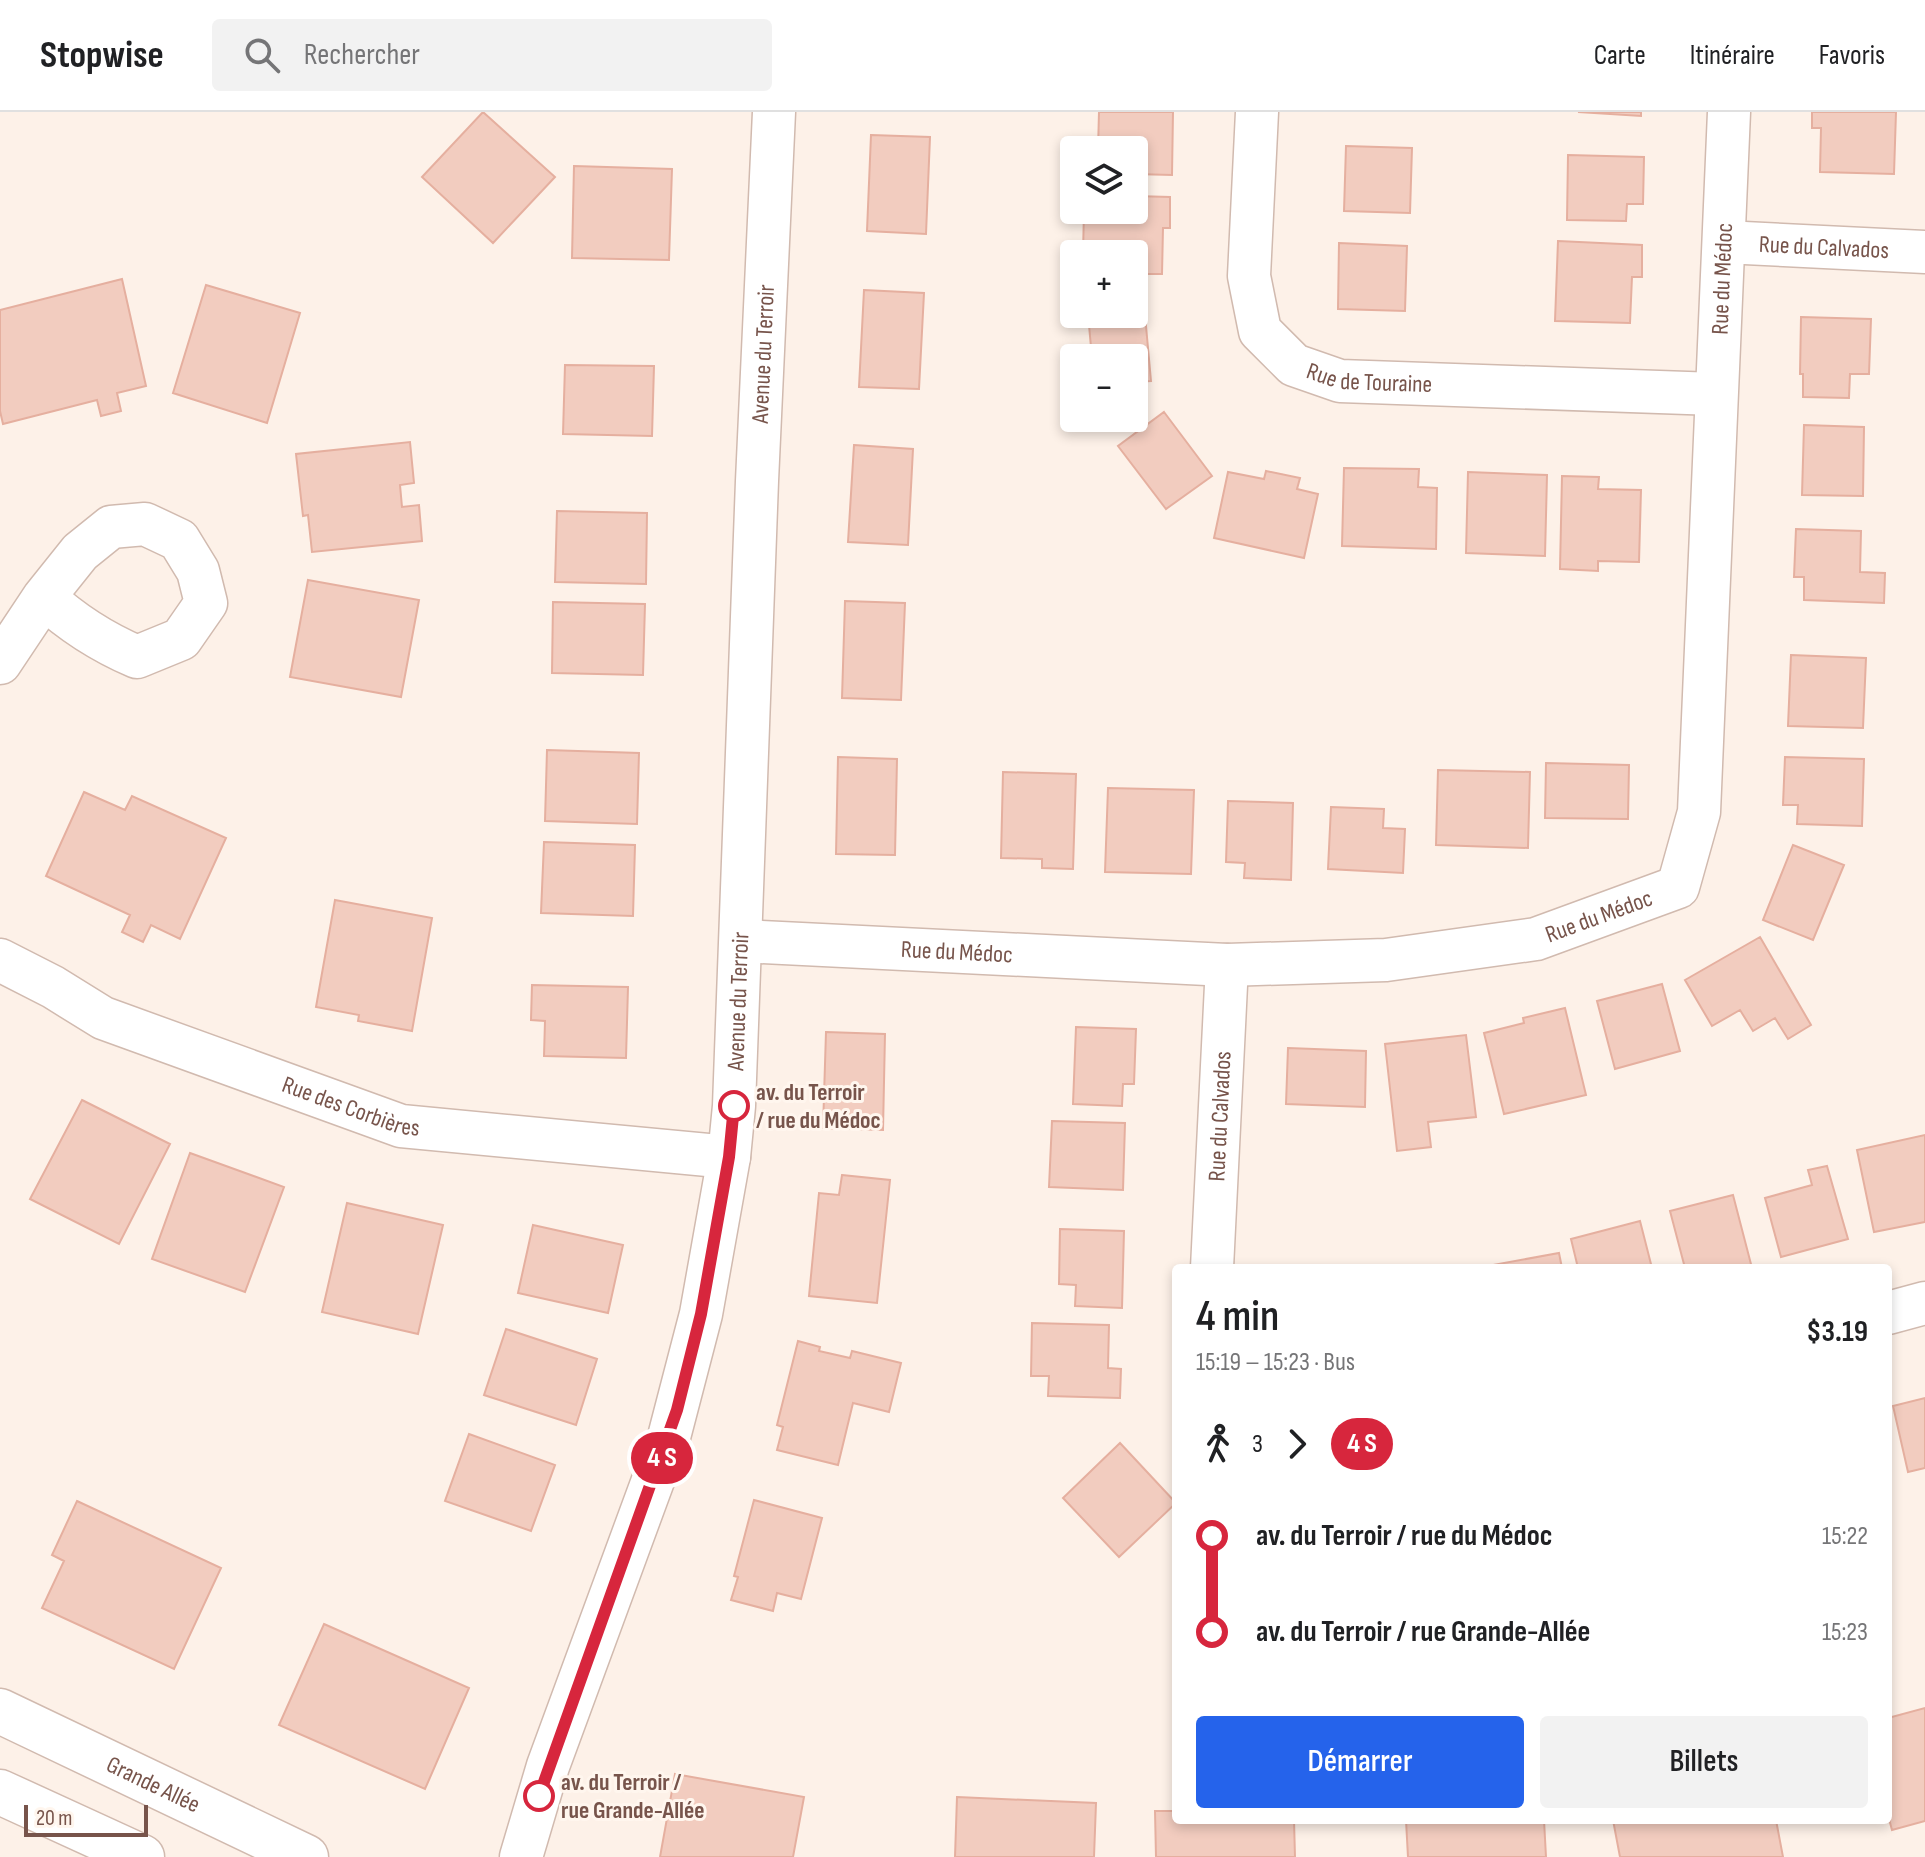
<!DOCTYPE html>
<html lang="fr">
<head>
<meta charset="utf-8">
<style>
	body { margin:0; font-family:"Sofia Sans Condensed",sans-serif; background:#f2f2f2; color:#202124; height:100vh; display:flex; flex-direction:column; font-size:30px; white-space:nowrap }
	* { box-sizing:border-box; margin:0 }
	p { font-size:26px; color:#757577 }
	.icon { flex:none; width:44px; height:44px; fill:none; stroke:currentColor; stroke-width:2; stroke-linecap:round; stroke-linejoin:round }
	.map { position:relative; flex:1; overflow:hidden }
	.drawer { position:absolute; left:1172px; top:1152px; width:720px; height:560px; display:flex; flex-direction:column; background:#fff; border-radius:8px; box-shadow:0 4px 12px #0003 }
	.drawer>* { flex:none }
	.badge { padding:0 16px; border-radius:26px; font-size:28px; line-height:52px }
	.buttons { position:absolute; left:1060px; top:24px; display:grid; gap:16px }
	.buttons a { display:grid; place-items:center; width:88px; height:88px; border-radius:8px; background:#fff; box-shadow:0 4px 12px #0003; font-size:40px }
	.scale { position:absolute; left:24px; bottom:20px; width:124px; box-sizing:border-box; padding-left:8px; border:4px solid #77544b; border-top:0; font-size:22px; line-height:28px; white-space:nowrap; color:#77544b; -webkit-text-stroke:6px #fff6ee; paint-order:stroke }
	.map>.badge { position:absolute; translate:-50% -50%; box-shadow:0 0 0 4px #fff }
	.legs { display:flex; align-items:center; gap:12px; height:88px; padding:0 24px; font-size:26px }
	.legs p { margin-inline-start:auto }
	.overview { display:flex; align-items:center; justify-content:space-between; height:136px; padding:0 24px }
	h1 { font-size:44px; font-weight:600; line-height:60px }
	.primary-button { display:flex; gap:16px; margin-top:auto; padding:16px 24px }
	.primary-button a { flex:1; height:92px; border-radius:8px; background:#2563eb; color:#fff; font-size:32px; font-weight:600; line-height:92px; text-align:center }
	.primary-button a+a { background:#f2f2f2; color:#202124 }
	ul { padding:0 24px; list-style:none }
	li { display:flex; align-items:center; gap:28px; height:96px; font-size:30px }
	li i { display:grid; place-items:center; width:12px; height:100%; margin:0 10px; background:currentColor }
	li i::after { content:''; width:20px; height:20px; margin:-10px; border:6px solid; border-radius:50%; background:#fff }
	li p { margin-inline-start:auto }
	li:first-child i { background:linear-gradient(#0000 50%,currentColor 0) }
	li:last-child i { background:linear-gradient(currentColor 50%,#0000 0) }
	header { display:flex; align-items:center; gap:48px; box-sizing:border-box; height:112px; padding:0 40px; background:#fff; border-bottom:2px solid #e0e0e0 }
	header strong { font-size:38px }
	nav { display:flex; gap:44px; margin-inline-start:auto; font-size:28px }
	.search { width:560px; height:72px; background:#f2f2f2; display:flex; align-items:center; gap:20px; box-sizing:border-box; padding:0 28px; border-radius:8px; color:#757577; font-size:30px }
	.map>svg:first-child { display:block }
	.building { fill:#f2ccbf; stroke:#e5af9f; stroke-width:2 }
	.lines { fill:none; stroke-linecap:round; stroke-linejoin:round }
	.minor-casing { stroke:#d1baaf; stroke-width:45 }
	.tertiary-casing { stroke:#d1baaf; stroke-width:47 }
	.minor { stroke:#fff; stroke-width:42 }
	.tertiary { stroke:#fff; stroke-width:44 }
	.line-1-casing { stroke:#fff; stroke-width:18 }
	.line-1 { stroke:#d7263d; stroke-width:12 }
	.stop-1-dot { fill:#fff; stroke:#d7263d; stroke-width:4 }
	.labels { text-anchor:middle; stroke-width:6; stroke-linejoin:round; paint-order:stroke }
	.street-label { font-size:24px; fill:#77544b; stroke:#fff6ee }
	.stop-label { font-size:24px; font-weight:bold; fill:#77544b; stroke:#fff6ee; text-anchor:start }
</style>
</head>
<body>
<header>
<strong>Stopwise</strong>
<div class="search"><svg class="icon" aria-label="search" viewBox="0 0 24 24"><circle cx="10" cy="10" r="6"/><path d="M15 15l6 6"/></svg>Rechercher</div>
<nav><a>Carte</a><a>Itinéraire</a><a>Favoris</a></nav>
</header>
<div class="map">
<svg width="1925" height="1745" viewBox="0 0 1925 1745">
	<rect width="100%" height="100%" fill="#fdf1e8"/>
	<path class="building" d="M483 0 555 65 493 131 422 65Z
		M1099 0H1173L1172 63 1134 62V38H1098Z
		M1578 0H1641V4Z
		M1812 0H1896L1894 62 1820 60 1821 16H1812Z
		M871 23 930 25 926 122 867 119Z
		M1346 34 1412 36 1410 101 1344 99Z
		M1568 43 1644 45 1643 92H1627L1626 109 1567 108Z
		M574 54 672 57 669 148 572 146Z
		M1134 84 1170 85V116H1163L1162 162H1134V142H1083L1084 98H1134Z
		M1558 129 1642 133V165H1632L1630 211 1555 209Z
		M1339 131 1407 134 1405 199 1338 197Z
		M122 167 146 274 117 281 121 299 101 304 97 288 3 312 0 299V198Z
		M206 173 300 201 267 311 173 281Z
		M864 178 924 181 919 277 859 275Z
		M1143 181 1151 269 1134 270V246H1092L1088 202H1134V182Z
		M1801 205 1871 207 1869 262H1850L1849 286 1803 285V262H1800Z
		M565 253 654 254 652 324 563 322Z
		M1164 300 1212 364 1166 397 1118 334Z
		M1804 313 1864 315 1863 384 1802 383Z
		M410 330 414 371 400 373 402 395 419 393 422 429 312 440 308 403 303 404 296 342Z
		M854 333 913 337 908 433 848 430Z
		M1344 356 1419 357 1418 375 1437 376 1436 437 1342 434Z
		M1266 359 1300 366 1297 377 1318 382 1304 446 1214 426 1228 360 1264 367Z
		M1468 360 1547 363 1545 444 1466 441Z
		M1562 364 1599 365 1598 377 1641 378 1639 450 1598 449V459L1560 457Z
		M557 399 647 401 646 472 555 470Z
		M1796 417 1861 419 1860 460 1885 461 1884 491 1804 488V465H1794Z
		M308 468 419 488 401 585 290 565Z
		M845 489 905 491 901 588 842 586Z
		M553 490 645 492 643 563 552 561Z
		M1791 543 1866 546 1863 616 1788 614Z
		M547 638 639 641 637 712 545 709Z
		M838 645 897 647 895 743 836 742Z
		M1785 645 1864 647 1862 714 1797 712 1798 693H1783Z
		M1546 651 1629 653 1628 707 1545 706Z
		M1438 658 1530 660 1528 736 1436 733Z
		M1003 660 1076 662 1073 757 1042 756V747L1001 746Z
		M1108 676 1194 678 1191 762 1105 760Z
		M84 680 125 698 132 684 226 726 180 827 151 813 143 830 122 820 130 803 46 764Z
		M1228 689 1293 691 1291 768 1244 766 1245 751 1226 750Z
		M1331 695 1384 697 1383 716 1405 717 1403 761 1328 757Z
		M544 730 635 733 633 804 541 801Z
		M1793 733 1844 753 1813 828 1763 808Z
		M335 788 432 806 412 919 358 909 359 903 316 895Z
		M1760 825 1811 913 1788 927 1775 906 1753 919 1740 898 1712 914 1685 868Z
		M1662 872 1680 939 1615 957 1597 889Z
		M532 873 628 875 626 946 544 944 545 909 531 908Z
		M1565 896 1586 983 1504 1002 1484 921 1524 911 1523 906Z
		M1076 915 1136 917 1134 972H1123L1122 994 1073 992Z
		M826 920 885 922 883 1018 823 1016Z
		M1466 923 1476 1005 1428 1010 1431 1035 1397 1039 1385 932Z
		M1288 936 1366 939 1365 995 1286 992Z
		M82 988 170 1032 119 1132 30 1087Z
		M1052 1009 1125 1011 1123 1078 1049 1075Z
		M1925 1023V1110L1874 1120 1857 1038Z
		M190 1041 284 1075 245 1180 152 1147Z
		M1827 1054 1848 1127 1781 1145 1765 1086 1812 1073 1808 1058Z
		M842 1063 890 1068 877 1191 809 1184 819 1081 839 1083Z
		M1733 1083 1752 1156H1685L1670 1099Z
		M347 1091 443 1113 418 1222 322 1200Z
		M1640 1109 1652 1156H1578L1571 1127Z
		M533 1113 623 1133 608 1201 518 1181Z
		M1060 1117 1124 1119 1122 1196 1075 1194 1076 1173 1059 1172Z
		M1559 1141 1562 1156H1494L1493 1153Z
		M1032 1211 1109 1213 1108 1256 1121 1257 1120 1286 1048 1284 1049 1264H1031Z
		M506 1217 597 1247 576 1313 484 1283Z
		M798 1229 820 1235 819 1239 850 1246 852 1239 901 1251 889 1300 853 1291 838 1353 777 1338 783 1315 777 1313Z
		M1925 1286V1356L1908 1360 1893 1294Z
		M469 1322 555 1353 531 1419 445 1389Z
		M1120 1331 1176 1391 1119 1445 1063 1386Z
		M754 1388 822 1406 801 1487 777 1481 773 1499 731 1488 738 1465 734 1464Z
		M77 1389 221 1456 174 1557 42 1496 64 1449 52 1443Z
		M324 1512 469 1576 425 1677 279 1613Z
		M1925 1596V1709L1892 1718 1888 1703V1606Z
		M675 1662 804 1685 793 1745H660Z
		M957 1685 1096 1691 1094 1745H955Z
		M1155 1699H1176V1708H1294L1295 1745H1156Z
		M1406 1708H1544L1546 1745H1408Z
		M1613 1708H1776L1783 1745H1620Z"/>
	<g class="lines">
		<g class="minor-casing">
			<g id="minor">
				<path id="s1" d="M1257 0 1249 164 1260 219 1294 253 1340 269 1716 282"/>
				<path id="s2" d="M1724 130 1925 140"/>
				<path d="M0 551 44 485 80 440 111 415 145 412 179 428 198 459 206 491 181 527 137 545C102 530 72 511 44 485"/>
				<path id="s3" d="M741 829 1227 853 1386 848 1536 827 1678 775 1699 700 1729 0"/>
				<path id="s4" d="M0 848 53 875 103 906 401 1014 729 1045"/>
				<path id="s5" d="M1212 1156 1227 853"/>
				<path d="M1888 1201 1925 1191"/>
				<path id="s6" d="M521 1745 548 1654 669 1325 701 1202 729 1045 734 994 757 369 774 0"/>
			</g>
		</g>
		<g class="tertiary-casing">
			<g id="tertiary">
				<path id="s7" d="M0 1599 306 1745"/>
				<path d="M0 1680 142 1745"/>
			</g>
		</g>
		<use href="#minor" class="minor"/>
		<use href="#tertiary" class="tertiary"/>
	</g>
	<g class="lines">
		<g class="line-1-casing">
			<path id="line-1" d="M539 1684 677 1298 701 1202 729 1045 734 994"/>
		</g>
		<use href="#line-1" class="line-1"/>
	</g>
	<g class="stop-1-dot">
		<circle cx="734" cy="994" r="14"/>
		<circle cx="539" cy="1684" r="14"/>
	</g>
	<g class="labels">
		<g class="street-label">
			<text dy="8" stroke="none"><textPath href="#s2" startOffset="100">Rue du Calvados</textPath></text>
			<text dy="8" stroke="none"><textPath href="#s3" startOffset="1560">Rue du Médoc</textPath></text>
			<text dy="8" stroke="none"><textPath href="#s6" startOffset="1536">Avenue du Terroir</textPath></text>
			<text dy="8" stroke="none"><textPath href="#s1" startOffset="346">Rue de Touraine</textPath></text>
			<text dy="8" stroke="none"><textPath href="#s3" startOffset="864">Rue du Médoc</textPath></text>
			<text dy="8" stroke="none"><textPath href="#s3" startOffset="216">Rue du Médoc</textPath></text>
			<text dy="8" stroke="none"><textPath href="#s6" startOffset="888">Avenue du Terroir</textPath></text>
			<text dy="8" stroke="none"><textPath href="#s4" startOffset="382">Rue des Corbières</textPath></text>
			<text dy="8" stroke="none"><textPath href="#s5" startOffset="152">Rue du Calvados</textPath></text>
			<text dy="8" stroke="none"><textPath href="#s7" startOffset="170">Grande Allée</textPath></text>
		</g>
		<g class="stop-label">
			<text x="756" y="988">av. du Terroir<tspan x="756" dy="28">/ rue du Médoc</tspan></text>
			<text x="561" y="1678">av. du Terroir /<tspan x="561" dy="28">rue Grande-Allée</tspan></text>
		</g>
	</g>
</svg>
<div class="buttons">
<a><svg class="icon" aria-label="layers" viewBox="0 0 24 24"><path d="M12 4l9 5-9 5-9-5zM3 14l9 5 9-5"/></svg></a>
<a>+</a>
<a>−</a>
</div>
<div class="scale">20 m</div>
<b class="badge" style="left:662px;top:1346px;background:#d7263d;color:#fff">4 S</b>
<section class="drawer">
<div class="overview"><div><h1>4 min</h1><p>15:19 – 15:23 · Bus</p></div><b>$3.19</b></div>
<div class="legs"><svg class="icon" aria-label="walk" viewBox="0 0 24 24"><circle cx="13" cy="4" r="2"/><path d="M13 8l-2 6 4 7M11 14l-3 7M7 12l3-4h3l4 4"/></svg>3<svg class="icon" aria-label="forward" viewBox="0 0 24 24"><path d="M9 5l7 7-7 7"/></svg><b class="badge" style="background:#d7263d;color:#fff">4 S</b></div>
<ul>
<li><i style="color:#d7263d"></i><b>av. du Terroir / rue du Médoc</b><p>15:22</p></li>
<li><i style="color:#d7263d"></i><b>av. du Terroir / rue Grande-Allée</b><p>15:23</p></li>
</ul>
<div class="primary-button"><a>Démarrer</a><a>Billets</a></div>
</section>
</div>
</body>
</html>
